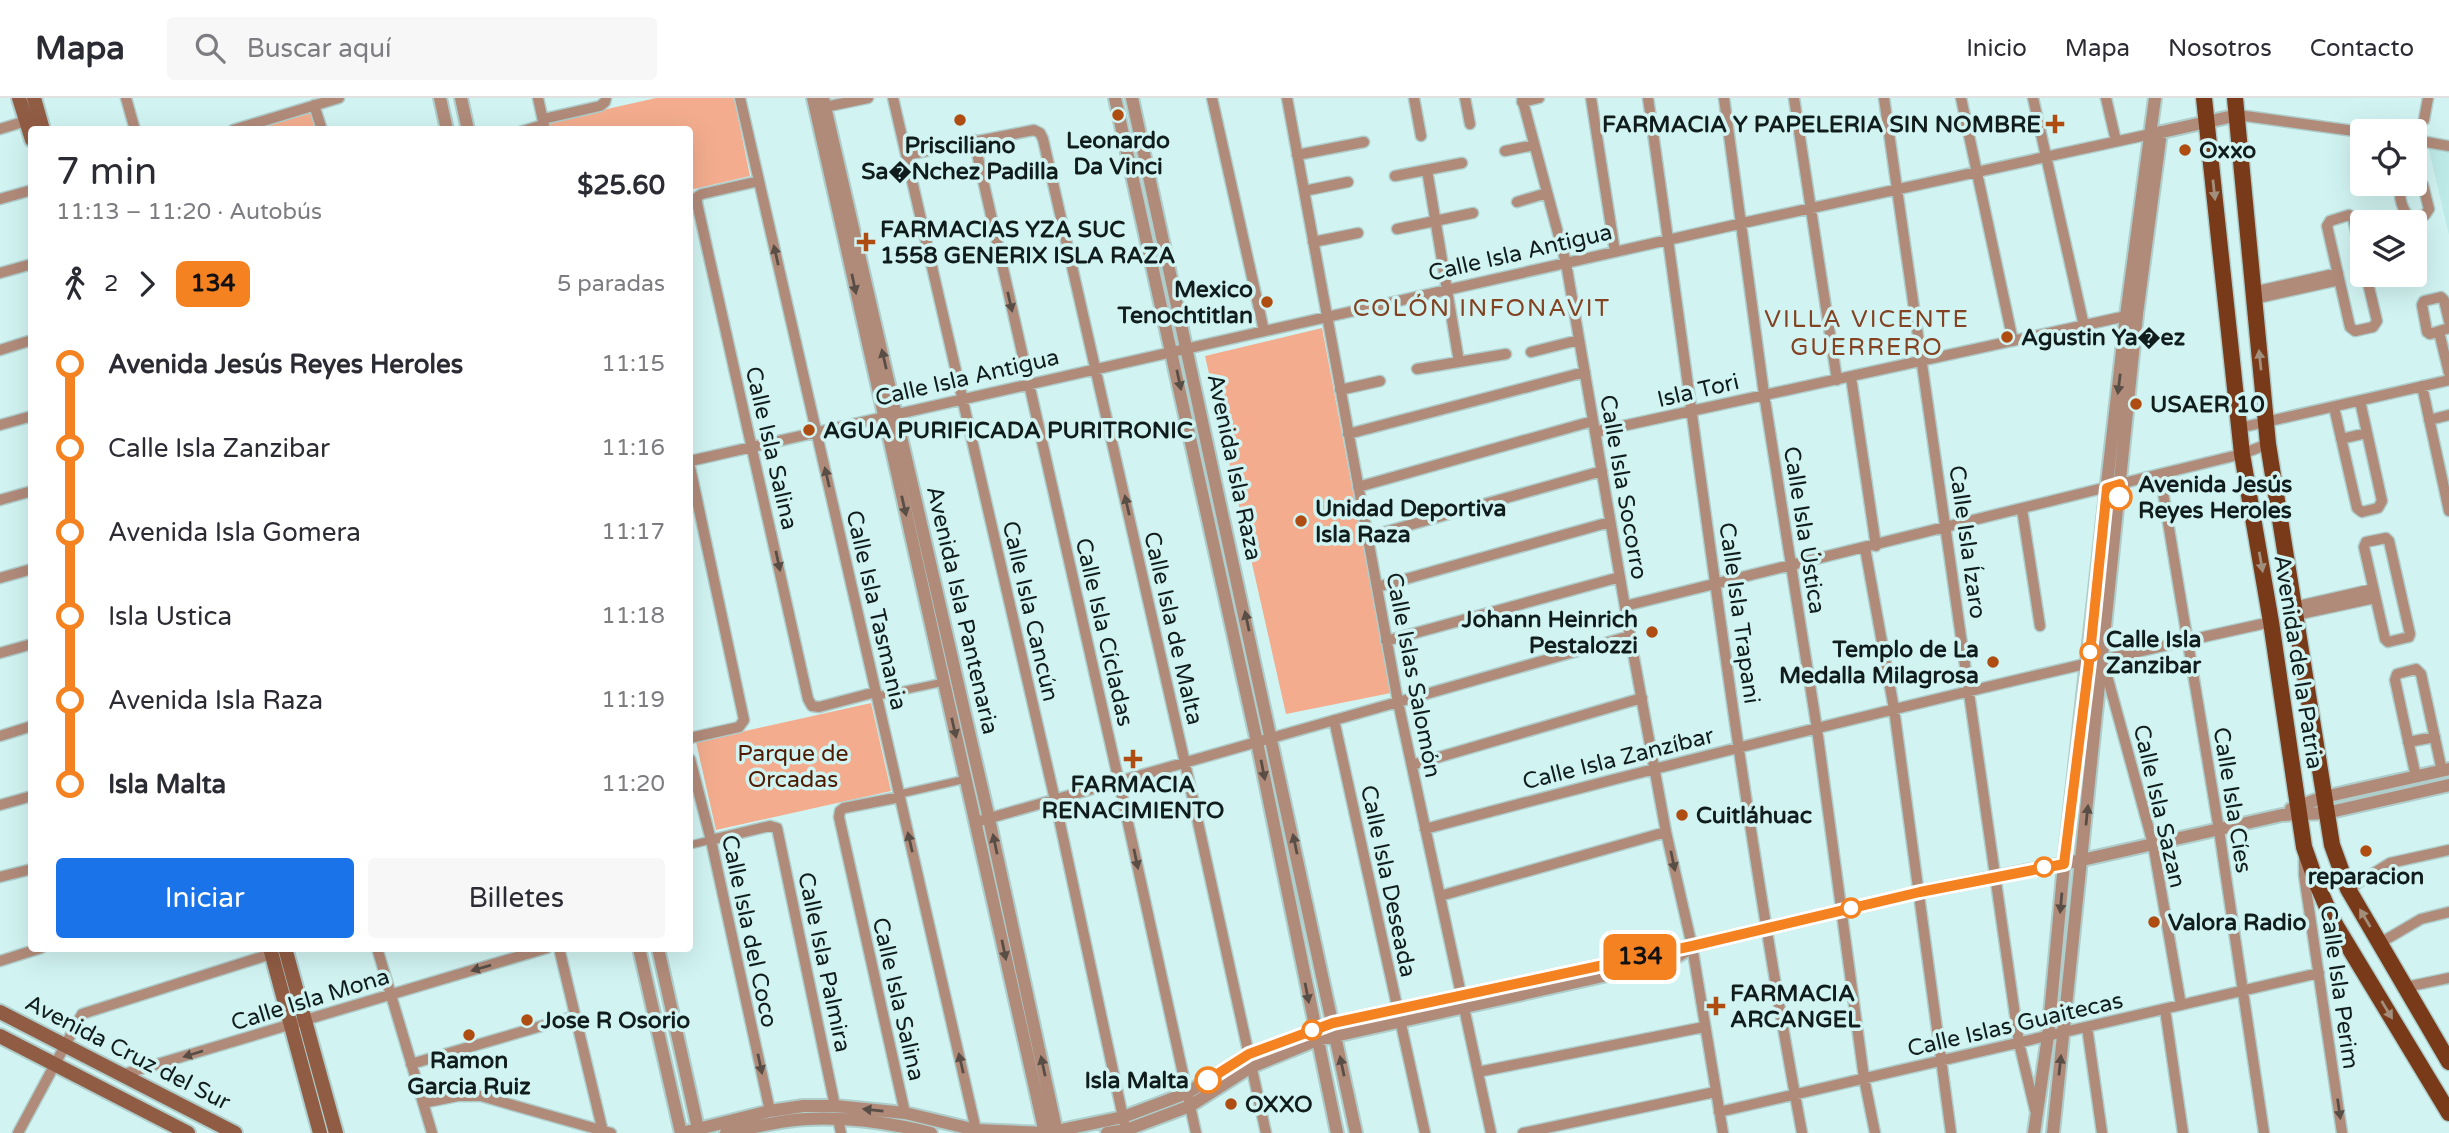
<!DOCTYPE html>
<html lang="es">
<head>
<meta charset="utf-8">
<style>
	body { margin:0; font-family:"Varela Round",sans-serif; background:#f7f7f7; color:#2b2b33; height:100vh; display:flex; flex-direction:column; font-size:26px; white-space:nowrap }
	* { box-sizing:border-box; margin:0 }
	p { font-size:23px; color:#7c7c81 }
	.icon { flex:none; width:38px; height:38px; fill:none; stroke:currentColor; stroke-width:2; stroke-linecap:round; stroke-linejoin:round }
	.map { position:relative; flex:1; overflow:hidden }
	.panel { position:absolute; left:28px; top:28px; width:665px; height:826px; display:flex; flex-direction:column; background:#fff; border-radius:7px; box-shadow:0 7px 28px #0002 }
	.panel>* { flex:none }
	.badge { padding:0 14px; border-radius:10px; font-size:24px; line-height:46px }
	.fabs { position:absolute; left:2350px; top:21px; display:grid; gap:14px }
	.fabs a { display:grid; place-items:center; width:77px; height:77px; border-radius:7px; background:#fff; box-shadow:0 7px 28px #0002; font-size:35px }
	.map>.badge { position:absolute; translate:-50% -50%; box-shadow:0 0 0 4px #fff }
	.legs { display:flex; align-items:center; gap:10px; height:77px; padding:0 28px; font-size:23px }
	.legs p { margin-inline-start:auto }
	.overview { display:flex; align-items:center; justify-content:space-between; height:119px; padding:0 28px }
	h1 { font-size:38px; font-weight:600; line-height:52px }
	.primary-button { display:flex; gap:14px; margin-top:auto; padding:14px 28px }
	.primary-button a { flex:1; height:80px; border-radius:7px; background:#1a73e8; color:#fff; font-size:28px; font-weight:600; line-height:80px; text-align:center }
	.primary-button a+a { background:#f7f7f7; color:#2b2b33 }
	ul { padding:0 28px; list-style:none }
	li { display:flex; align-items:center; gap:24px; height:84px; font-size:26px }
	li i { display:grid; place-items:center; width:10px; height:100%; margin:0 9px; background:currentColor }
	li i::after { content:''; width:18px; height:18px; margin:-9px; border:5px solid; border-radius:50%; background:#fff }
	li p { margin-inline-start:auto }
	li:first-child i { background:linear-gradient(#0000 50%,currentColor 0) }
	li:last-child i { background:linear-gradient(currentColor 50%,#0000 0) }
	header { display:flex; align-items:center; gap:42px; box-sizing:border-box; height:98px; padding:0 35px; background:#fff; border-bottom:2px solid #e1e1e2 }
	header strong { font-size:33px }
	nav { display:flex; gap:38px; margin-inline-start:auto; font-size:24px }
	.search { width:490px; height:63px; background:#f7f7f7; display:flex; align-items:center; gap:18px; box-sizing:border-box; padding:0 24px; border-radius:7px; color:#7c7c81; font-size:26px }
	.map>svg:first-child { display:block }
	.built { fill:#beebe8 }
	.green { fill:#f3ad8e }
	.lines { fill:none; stroke-linecap:round; stroke-linejoin:round }
	.pedestrian-casing { stroke:#aecdcb; stroke-width:10 }
	.minor-casing { stroke:#aecdcb; stroke-width:13 }
	.tertiary-casing { stroke:#aecdcb; stroke-width:16 }
	.secondary-casing { stroke:#aecdcb; stroke-width:18 }
	.primary-casing { stroke:#aecdcb; stroke-width:19 }
	.pedestrian { stroke:#b18b7a; stroke-width:7 }
	.minor { stroke:#b18b7a; stroke-width:10 }
	.tertiary { stroke:#b18b7a; stroke-width:12 }
	.secondary { stroke:#915c44; stroke-width:14 }
	.primary { stroke:#793a19; stroke-width:16 }
	.oneway { fill:#a18e7b }
	.oneway2 { fill:#584e46 }
	.line-1-casing { stroke:#fff; stroke-width:16 }
	.line-1 { stroke:#f58220; stroke-width:10 }
	.poi-dot { fill:#ae4c11; stroke:#d1f4f2; stroke-width:2.5 }
	.stop-1-dot { fill:#fff; stroke:#f58220; stroke-width:3.5 }
	.labels { text-anchor:middle; stroke-width:7; stroke-linejoin:round; paint-order:stroke }
	.poi-label { font-size:23px; font-weight:bold; fill:#101d1c; stroke:#d1f4f2; text-anchor:start }
	.street-label { font-size:23px; fill:#101d1c; stroke:#d1f4f2 }
	.stop-label { font-size:23px; font-weight:bold; fill:#101d1c; stroke:#d1f4f2; text-anchor:start }
	.park-label { font-size:23px; fill:#4f1a00; stroke:#d1f4f2 }
	.neighbourhood-label { font-size:24px; letter-spacing:2px; fill:#834222; stroke:#d1f4f2 }
</style>
</head>
<body>
<header>
<strong>Mapa</strong>
<div class="search"><svg class="icon" aria-label="search" viewBox="0 0 24 24"><circle cx="10" cy="10" r="6"/><path d="M15 15l6 6"/></svg>Buscar aquí</div>
<nav><a>Inicio</a><a>Mapa</a><a>Nosotros</a><a>Contacto</a></nav>
</header>
<div class="map">
<svg width="2449" height="1035" viewBox="0 0 2449 1035">
	<rect width="100%" height="100%" fill="#d1f4f2"/>
	<path class="built" d="M2428 48 2449 52V137Z"/>
	<path class="green" d="M656 0H734L750 78 690 92V32L551 31 549 24Z
		M312 11 318 32H243Z
		M1322 230 1391 595 1286 616 1205 258Z
		M871 605 891 693 716 732 696 644Z"/>
	<g class="lines">
		<g class="pedestrian-casing">
			<path id="pedestrian" d="M521 32 544 25
				M877 598 944 584
				M900 696 966 681
				M690 747 711 742"/>
		</g>
		<g class="minor-casing">
			<path id="minor" d="M126 0 135 32
				M538 0 545 32
				M740 0 976 1032
				M893 0 1055 702 1124 1024
				M1212 0 1264 233
				M1287 0 1398 604 1491 1035
				M1414 0 1421 38
				M1465 0 1470 26
				M1522 0 1566 165 1630 538 1666 734 1692 848 1723 1035
				M1591 0 1615 154
				M1648 0C1698 345 1738 692 1802 1035
				M1724 0 1764 296 1817 631 1864 980 1875 1035
				M1794 0 1837 282
				M1884 0 2019 945 2035 1012
				M1961 0 2013 243
				M2033 0 2084 228
				M2106 0 2116 43
				M1522 4 1539 0
				M314 7 322 32
				M820 10 868 0
				M2238 17 2362 34
				M543 21 600 8 605 4 606 0
				M2424 22 2428 0
				M0 31 26 23
				M233 32 339 0
				M974 42 1119 684 1196 1035
				M2415 42 2449 48
				M1505 53 1534 47
				M906 57 1034 32 1040 35 1043 41 1185 665 1266 1035
				M1297 57 1364 44
				M1427 72 1459 264
				M1395 78 1462 65
				M759 83 702 96 697 99V105L808 601 812 608 819 609 876 594
				M2412 86 2402 88C2397 98 2403 113 2410 120L2425 117 2429 111 2423 87 2419 84 2415 85
				M1304 93 1348 84
				M0 101 32 92
				M1517 104 1547 95
				M1397 131 1473 115
				M1313 144 1358 135
				M2362 160 2353 120 2349 117 2330 123 2327 128 2350 229 2355 233 2373 229 2377 223 2366 177
				M0 175 32 166
				M2253 194 2338 175
				M2254 201 2339 182
				M2449 223 2444 202 2441 199 2424 203 2422 207 2427 234 2430 236 2449 230
				M2439 234 2449 275
				M0 252 32 242
				M1531 254 1579 242
				M1417 271 1506 256
				M1851 279 1876 448
				M2422 288 2449 413
				M1340 292 1380 283
				M2334 309 2357 410 2362 414 2378 410 2382 403 2360 303
				M2429 322 2449 317
				M0 327 32 318
				M2239 330 2449 282
				M1595 334 2131 217
				M1348 336 1585 274
				M2341 341 2367 335
				M690 363 1743 125 2151 36
				M690 369 744 622 739 629 690 640
				M2160 376 2219 732 2264 1035
				M1358 389 1593 323
				M0 402 32 393
				M2022 411 2040 528
				M1367 439 1602 373
				M2386 440 2389 443 2410 536 2409 539 2388 544 2385 541 2364 449 2366 444Z
				M1865 450 1894 611 1951 1035
				M0 480 32 471
				M1377 489 1610 424
				M1625 508 2160 376 2242 356 2268 346
				M2294 509 2373 491
				M2296 517 2375 500
				M1386 543 1620 479
				M0 555 32 546
				M2103 563 2153 746 2181 907
				M1334 622 1425 1035
				M0 638 32 628
				M2408 644 2435 639
				M690 661 711 742 770 1013
				M1412 667 1642 600
				M2416 679 2395 582 2397 576 2416 571 2421 576 2442 673
				M900 699 844 710 840 713 839 719 905 1015
				M0 707 32 698
				M976 724 1630 538
				M1425 731C1706 656 1988 586 2271 524
				M711 742 770 728 777 730 835 1008
				M2304 760V777L2342 1035
				M0 779 32 771
				M2348 791 2390 765 2449 752
				M1440 798 1666 734
				M2380 845 2421 821 2449 814
				M377 850 432 1035
				M559 850 603 1034
				M0 863 41 850
				M2406 889 2449 880
				M2165 911 2183 1035
				M2087 929 2102 1035
				M411 966 576 918
				M1478 974 1704 929
				M124 976 547 850
				M423 1005 458 998H481L611 1035
				M1719 1014 2319 875
				M838 1021 841 1035
				M18 1035 82 916 271 856
				M1523 1035 1715 994"/>
		</g>
		<g class="tertiary-casing">
			<path id="tertiary" d="M440 0 447 32
				M461 0 468 32
				M813 0 1045 1035
				M823 0 989 721 1057 1035
				M1115 0 1257 644 1337 1035
				M1132 0 1356 1035
				M2153 36 2238 17
				M2291 711 2324 699 2449 671
				M639 850 681 1035
				M658 850 699 1035
				M682 1035 770 1013 803 1008H835L905 1015 976 1032 1044 1035 1056 1033 1123 1019 1187 995 1249 956 1333 925 1692 848 1920 794 2082 762 2282 717 2326 715 2449 687
				M726 1035C752 1030 780 1022 807 1021 848 1019 891 1025 931 1035
				M1107 1035 1126 1032 1190 1008 1251 969 1317 942 1670 863 1689 851
				M2034 1035 2048 938 2064 766 2126 218 2155 0
				M2053 1035 2137 216 2161 34"/>
		</g>
		<g class="secondary-casing">
			<path id="secondary" d="M19 0 32 42
				M34 0 43 32
				M270 850 320 1035
				M285 850 336 1035
				M0 914 235 1035
				M0 938 188 1035"/>
		</g>
		<g class="primary-casing">
			<path id="primary" d="M2204 0 2242 356 2271 524 2304 749 2317 786 2333 823 2449 1015
				M2235 0 2268 346 2332 747 2348 791 2449 964"/>
		</g>
		<use href="#pedestrian" class="pedestrian"/>
		<use href="#minor" class="minor"/>
		<use href="#tertiary" class="tertiary"/>
		<use href="#secondary" class="secondary"/>
		<use href="#primary" class="primary"/>
	</g>
	<defs><path id="oneway-solid" d="M-6-.8H1V-3.2L6.5 0L1 3.2V.8H-6Z" transform="scale(1.75)"/></defs>
	<g class="oneway">
		<use href="#oneway-solid" transform="translate(2214 92) rotate(84)"/>
		<use href="#oneway-solid" transform="translate(2260 262) rotate(-96)"/>
		<use href="#oneway-solid" transform="translate(2261 464) rotate(80)"/>
		<use href="#oneway-solid" transform="translate(2365 820) rotate(-121)"/>
		<use href="#oneway-solid" transform="translate(2387 912) rotate(59)"/>
	</g>
	<g class="oneway2">
		<use href="#oneway-solid" transform="translate(776 157) rotate(-103)"/>
		<use href="#oneway-solid" transform="translate(854 186) rotate(78)"/>
		<use href="#oneway-solid" transform="translate(1010 204) rotate(77)"/>
		<use href="#oneway-solid" transform="translate(884 261) rotate(-103)"/>
		<use href="#oneway-solid" transform="translate(1179 282) rotate(78)"/>
		<use href="#oneway-solid" transform="translate(2119 286) rotate(97)"/>
		<use href="#oneway-solid" transform="translate(827 379) rotate(-103)"/>
		<use href="#oneway-solid" transform="translate(1127 407) rotate(-103)"/>
		<use href="#oneway-solid" transform="translate(904 408) rotate(77)"/>
		<use href="#oneway-solid" transform="translate(778 463) rotate(78)"/>
		<use href="#oneway-solid" transform="translate(1247 523) rotate(-102)"/>
		<use href="#oneway-solid" transform="translate(954 630) rotate(77)"/>
		<use href="#oneway-solid" transform="translate(1263 672) rotate(79)"/>
		<use href="#oneway-solid" transform="translate(2087 717) rotate(-84)"/>
		<use href="#oneway-solid" transform="translate(910 744) rotate(-103)"/>
		<use href="#oneway-solid" transform="translate(995 746) rotate(-102)"/>
		<use href="#oneway-solid" transform="translate(1295 746) rotate(-102)"/>
		<use href="#oneway-solid" transform="translate(1136 761) rotate(78)"/>
		<use href="#oneway-solid" transform="translate(1673 763) rotate(78)"/>
		<use href="#oneway-solid" transform="translate(2061 805) rotate(95)"/>
		<use href="#oneway-solid" transform="translate(1004 852) rotate(78)"/>
		<use href="#oneway-solid" transform="translate(481 870) rotate(164)"/>
		<use href="#oneway-solid" transform="translate(1307 895) rotate(79)"/>
		<use href="#oneway-solid" transform="translate(193 956) rotate(163)"/>
		<use href="#oneway-solid" transform="translate(961 965) rotate(-103)"/>
		<use href="#oneway-solid" transform="translate(760 966) rotate(78)"/>
		<use href="#oneway-solid" transform="translate(2060 967) rotate(-84)"/>
		<use href="#oneway-solid" transform="translate(1043 968) rotate(-102)"/>
		<use href="#oneway-solid" transform="translate(1342 968) rotate(-102)"/>
		<use href="#oneway-solid" transform="translate(2339 1011) rotate(82)"/>
		<use href="#oneway-solid" transform="translate(873 1012) rotate(-174)"/>
	</g>
	<g class="lines">
		<g class="line-1-casing">
			<path id="line-1" d="M1208 982 1249 956 1333 925 1692 848 1920 794 2064 766 2089 565 2107 390 2120 386 2119 399"/>
		</g>
		<use href="#line-1" class="line-1"/>
	</g>
	<g class="poi-dot">
		<circle cx="1118" cy="17" r="7"/>
		<circle cx="960" cy="22" r="7"/>
		<path d="M2051.5 15.5h7v7h7v7h-7v7h-7v-7h-7v-7h7z"/>
		<circle cx="2185" cy="52" r="7"/>
		<path d="M862.5 133.5h7v7h7v7h-7v7h-7v-7h-7v-7h7z"/>
		<circle cx="1267" cy="204" r="7"/>
		<circle cx="2007" cy="239" r="7"/>
		<circle cx="2136" cy="306" r="7"/>
		<circle cx="809" cy="332" r="7"/>
		<circle cx="1301" cy="423" r="7"/>
		<circle cx="1652" cy="534" r="7"/>
		<circle cx="1993" cy="564" r="7"/>
		<path d="M1129.5 650.5h7v7h7v7h-7v7h-7v-7h-7v-7h7z"/>
		<circle cx="1682" cy="717" r="7"/>
		<circle cx="2366" cy="753" r="7"/>
		<circle cx="2154" cy="824" r="7"/>
		<path d="M1712.5 897.5h7v7h7v7h-7v7h-7v-7h-7v-7h7z"/>
		<circle cx="527" cy="922" r="7"/>
		<circle cx="469" cy="937" r="7"/>
		<circle cx="1231" cy="1006" r="7"/>
	</g>
	<g class="stop-1-dot">
		<circle cx="2119" cy="399" r="12"/>
		<circle cx="2090" cy="554" r="9"/>
		<circle cx="2044" cy="769" r="9"/>
		<circle cx="1851" cy="810" r="9"/>
		<circle cx="1312" cy="932" r="9"/>
		<circle cx="1208" cy="982" r="12"/>
	</g>
	<g class="labels">
		<g class="poi-label">
			<text x="2041" y="34" text-anchor="end">FARMACIA Y PAPELERIA SIN NOMBRE</text>
			<text x="1118" y="50" text-anchor="middle">Leonardo<tspan x="1118" dy="26">Da Vinci</tspan></text>
			<text x="960" y="55" text-anchor="middle">Prisciliano<tspan x="960" dy="26">Sa�Nchez Padilla</tspan></text>
			<text x="2199" y="60">Oxxo</text>
			<text x="880" y="139">FARMACIAS YZA SUC<tspan x="880" dy="26">1558 GENERIX ISLA RAZA</tspan></text>
			<text x="1253" y="199" text-anchor="end">Mexico<tspan x="1253" dy="26">Tenochtitlan</tspan></text>
			<text x="2021" y="247">Agustin Ya�ez</text>
			<text x="2150" y="314">USAER 10</text>
			<text x="823" y="340">AGUA PURIFICADA PURITRONIC</text>
			<text x="1315" y="418">Unidad Deportiva<tspan x="1315" dy="26">Isla Raza</tspan></text>
			<text x="1638" y="529" text-anchor="end">Johann Heinrich<tspan x="1638" dy="26">Pestalozzi</tspan></text>
			<text x="1979" y="559" text-anchor="end">Templo de La<tspan x="1979" dy="26">Medalla Milagrosa</tspan></text>
			<text x="1133" y="694" text-anchor="middle">FARMACIA<tspan x="1133" dy="26">RENACIMIENTO</tspan></text>
			<text x="1696" y="725">Cuitláhuac</text>
			<text x="2366" y="786" text-anchor="middle">reparacion</text>
			<text x="2168" y="832">Valora Radio</text>
			<text x="1730" y="903">FARMACIA<tspan x="1730" dy="26">ARCANGEL</tspan></text>
			<text x="541" y="930">Jose R Osorio</text>
			<text x="469" y="970" text-anchor="middle">Ramon<tspan x="469" dy="26">Garcia Ruiz</tspan></text>
			<text x="1245" y="1014">OXXO</text>
		</g>
		<g class="street-label">
			<text transform="translate(1520 154) rotate(-13)" y="8">Calle Isla Antigua</text>
			<text transform="translate(967 279) rotate(-13)" y="8">Calle Isla Antigua</text>
			<text transform="translate(1698 292) rotate(-13)" y="8">Isla Tori</text>
			<text transform="translate(772 350) rotate(77)" y="8">Calle Isla Salina</text>
			<text transform="translate(1235 369) rotate(78)" y="8">Avenida Isla Raza</text>
			<text transform="translate(1624 389) rotate(80)" y="8">Calle Isla Socorro</text>
			<text transform="translate(1805 432) rotate(81)" y="8">Calle Isla Ústica</text>
			<text transform="translate(1968 444) rotate(82)" y="8">Calle Isla Ízaro</text>
			<text transform="translate(877 512) rotate(77)" y="8">Calle Isla Tasmania</text>
			<text transform="translate(963 512) rotate(77)" y="8">Avenida Isla Pantenaria</text>
			<text transform="translate(1031 513) rotate(77)" y="8">Calle Isla Cancún</text>
			<text transform="translate(1740 515) rotate(82)" y="8">Calle Isla Trapani</text>
			<text transform="translate(1174 530) rotate(77)" y="8">Calle Isla de Malta</text>
			<text transform="translate(1105 534) rotate(77)" y="8">Calle Isla Cícladas</text>
			<text transform="translate(2299 564) rotate(81)" y="8">Avenida de la Patria</text>
			<text transform="translate(1414 577) rotate(79)" y="8">Calle Islas Salomón</text>
			<text transform="translate(1618 660) rotate(-14)" y="8">Calle Isla Zanzíbar</text>
			<text transform="translate(2233 702) rotate(81)" y="8">Calle Isla Cíes</text>
			<text transform="translate(2160 708) rotate(77)" y="8">Calle Isla Sazan</text>
			<text transform="translate(1389 783) rotate(78)" y="8">Calle Isla Deseada</text>
			<text transform="translate(750 833) rotate(78)" y="8">Calle Isla del Coco</text>
			<text transform="translate(825 864) rotate(78)" y="8">Calle Isla Palmira</text>
			<text transform="translate(2340 889) rotate(82)" y="8">Calle Isla Perim</text>
			<text transform="translate(310 901) rotate(-17)" y="8">Calle Isla Mona</text>
			<text transform="translate(899 901) rotate(77)" y="8">Calle Isla Salina</text>
			<text transform="translate(2015 926) rotate(-13)" y="8">Calle Islas Guaitecas</text>
			<text transform="translate(128 954) rotate(27)" y="8">Avenida Cruz del Sur</text>
		</g>
		<g class="stop-label">
			<text x="2138" y="394">Avenida Jesús<tspan x="2138" dy="26">Reyes Heroles</tspan></text>
			<text x="2106" y="549">Calle Isla<tspan x="2106" dy="26">Zanzibar</tspan></text>
			<text x="1189" y="990" text-anchor="end">Isla Malta</text>
		</g>
		<g class="park-label">
			<text x="793" y="663">Parque de<tspan x="793" dy="26">Orcadas</tspan></text>
		</g>
		<g class="neighbourhood-label">
			<text x="1482" y="218">COLÓN INFONAVIT</text>
			<text x="1867" y="229">VILLA VICENTE<tspan x="1867" dy="28">GUERRERO</tspan></text>
		</g>
	</g>
</svg>
<div class="fabs">
<a><svg class="icon" aria-label="locate" viewBox="0 0 24 24"><circle cx="12" cy="12" r="6"/><path d="M12 2v4M12 18v4M2 12h4M18 12h4"/></svg></a>
<a><svg class="icon" aria-label="layers" viewBox="0 0 24 24"><path d="M12 4l9 5-9 5-9-5zM3 14l9 5 9-5"/></svg></a>
</div>
<b class="badge" style="left:1640px;top:859px;background:#f58220;color:#111">134</b>
<section class="panel">
<div class="overview"><div><h1>7 min</h1><p>11:13 – 11:20 · Autobús</p></div><b>$25.60</b></div>
<div class="legs"><svg class="icon" aria-label="walk" viewBox="0 0 24 24"><circle cx="13" cy="4" r="2"/><path d="M13 8l-2 6 4 7M11 14l-3 7M7 12l3-4h3l4 4"/></svg>2<svg class="icon" aria-label="forward" viewBox="0 0 24 24"><path d="M9 5l7 7-7 7"/></svg><b class="badge" style="background:#f58220;color:#111">134</b><p>5 paradas</p></div>
<ul>
<li><i style="color:#f58220"></i><b>Avenida Jesús Reyes Heroles</b><p>11:15</p></li>
<li><i style="color:#f58220"></i><span>Calle Isla Zanzibar</span><p>11:16</p></li>
<li><i style="color:#f58220"></i><span>Avenida Isla Gomera</span><p>11:17</p></li>
<li><i style="color:#f58220"></i><span>Isla Ustica</span><p>11:18</p></li>
<li><i style="color:#f58220"></i><span>Avenida Isla Raza</span><p>11:19</p></li>
<li><i style="color:#f58220"></i><b>Isla Malta</b><p>11:20</p></li>
</ul>
<div class="primary-button"><a>Iniciar</a><a>Billetes</a></div>
</section>
</div>
</body>
</html>
